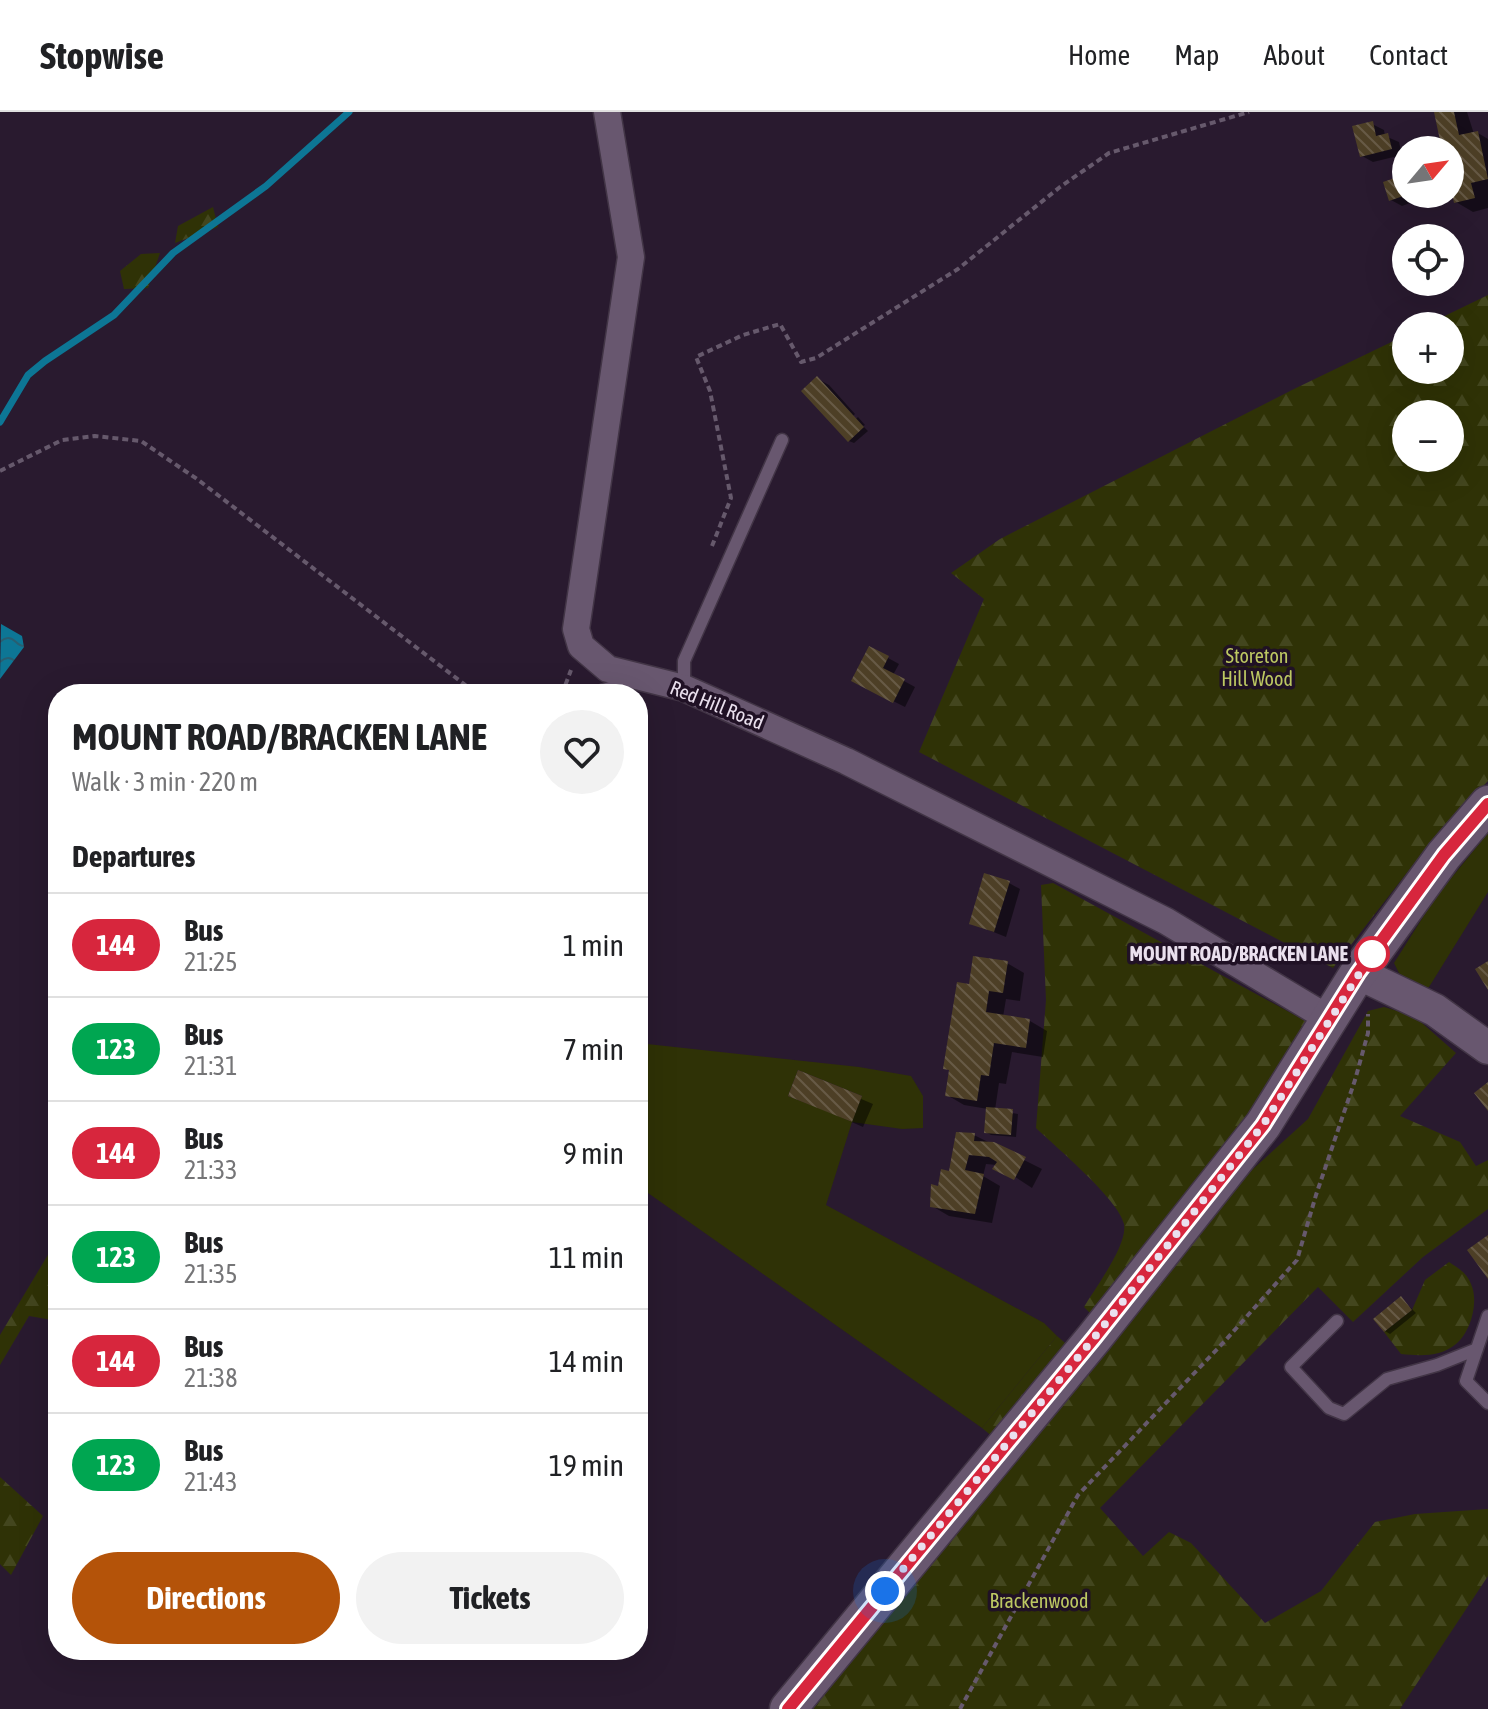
<!DOCTYPE html>
<html lang="en">
<head>
<meta charset="utf-8">
<style>
	body { margin:0; font-family:"Asap Condensed",sans-serif; background:#f2f2f2; color:#202124; height:100vh; display:flex; flex-direction:column; font-size:30px; white-space:nowrap }
	* { box-sizing:border-box; margin:0 }
	p { font-size:26px; color:#757577 }
	.icon { flex:none; width:44px; height:44px; fill:none; stroke:currentColor; stroke-width:2; stroke-linecap:round; stroke-linejoin:round }
	.map { position:relative; flex:1; overflow:hidden }
	.drawer { position:absolute; left:48px; top:572px; width:600px; height:976px; display:flex; flex-direction:column; background:#fff; border-radius:32px; box-shadow:0 8px 32px #0002 }
	.drawer>* { flex:none }
	.badge { padding:0 16px; border-radius:26px; font-size:28px; line-height:52px }
	.needle { width:52px; rotate:61deg }
	.fabs { position:absolute; left:1392px; top:24px; display:grid; gap:16px }
	.fabs a { display:grid; place-items:center; width:72px; height:72px; border-radius:50%; background:#fff; box-shadow:0 8px 32px #0002; font-size:40px }
	.you { position:absolute; width:40px; height:40px; margin:-20px; border:6px solid #fff; border-radius:50%; background:#1a73e8; box-shadow:0 0 0 12px #1a73e833 }
	.map>.badge { position:absolute; translate:-50% -50%; box-shadow:0 0 0 4px #fff }
	h2 { padding:0 24px; font-size:30px; line-height:72px }
	.round { display:grid; place-items:center; flex:none; width:84px; height:84px; border-radius:42px; background:#f2f2f2 }
	.overview { display:flex; align-items:center; justify-content:space-between; height:136px; padding:0 24px }
	h1 { font-size:38px; font-weight:700; line-height:60px }
	.button { display:flex; gap:16px; margin-top:auto; padding:16px 24px }
	.button a { flex:1; height:92px; border-radius:48px; background:#b45309; color:#fff; font-size:32px; font-weight:700; line-height:92px; text-align:center }
	.button a+a { background:#f2f2f2; color:#202124 }
	ul { padding:0; list-style:none }
	li { display:flex; align-items:center; gap:24px; height:104px; padding:0 24px; border-top:2px solid #e0e0e0 }
	li div { flex:1 }
	li b { display:block; font-size:30px }
	li em { font-style:normal }
	li .badge { min-width:88px; font-weight:700; text-align:center }
	header { display:flex; align-items:center; gap:48px; box-sizing:border-box; height:112px; padding:0 40px; background:#fff; border-bottom:2px solid #e0e0e0 }
	header strong { font-size:38px }
	nav { display:flex; gap:44px; margin-inline-start:auto; font-size:28px }
	.map>svg:first-child { display:block }
	.green { fill:#2f3206; fill-rule:evenodd }
	.forest { fill:url(#forest-firs); fill-rule:evenodd }
	.water { fill:url(#water-waves) }
	.shadow { fill:#0007 }
	.lines { fill:none; stroke-linecap:round; stroke-linejoin:round }
	.stream { stroke:#0d7695; stroke-width:7 }
	.building { fill:url(#building-back-hatch) }
	.service-casing { stroke:#423546; stroke-width:15 }
	.minor-casing { stroke:#423546; stroke-width:29 }
	.tertiary-casing { stroke:#423546; stroke-width:35 }
	.secondary-casing { stroke:#423546; stroke-width:39 }
	.path { stroke:#66596c; stroke-width:4; stroke-dasharray:6 4; stroke-linecap:butt }
	.service { stroke:#68576f; stroke-width:12 }
	.minor { stroke:#68576f; stroke-width:26 }
	.tertiary { stroke:#68576f; stroke-width:32 }
	.secondary { stroke:#68576f; stroke-width:36 }
	.line-casing { stroke:#fff; stroke-width:18 }
	.line { stroke:#d7263d; stroke-width:12 }
	.walk { stroke:#eae0ee; stroke-width:8; stroke-dasharray:0 14.4 }
	.stop-dot { fill:#fff; stroke:#d7263d; stroke-width:4 }
	.labels { text-anchor:middle; stroke-width:7; stroke-linejoin:round; paint-order:stroke }
	.park-label { font-size:20px; fill:#bdc862; stroke:#201125 }
	.street-label { font-size:20px; fill:#eae0ee; stroke:#201125 }
	.stop-label { font-size:20px; font-weight:bold; fill:#eae0ee; stroke:#201125; text-anchor:end }
</style>
</head>
<body>
<header>
<strong>Stopwise</strong>
<nav><a>Home</a><a>Map</a><a>About</a><a>Contact</a></nav>
</header>
<div class="map">
<svg width="1488" height="1597" viewBox="0 0 1488 1597">
	<defs>
		<pattern id="forest-firs" width="22" height="20" patternUnits="userSpaceOnUse" patternTransform="scale(2)"><rect width="22" height="20" fill="#2f3206"/><path d="M5 1l3.5 6h-7zM16 11l3.5 6h-7z" fill="#43461e"/></pattern>
		<pattern id="water-waves" width="16" height="10" patternUnits="userSpaceOnUse" patternTransform="scale(2)"><rect width="16" height="10" fill="#0d7695"/><path d="M0 5q4-4 8 0t8 0" fill="none" stroke="#275f72"/></pattern>
		<pattern id="building-back-hatch" width="6" height="6" patternUnits="userSpaceOnUse" patternTransform="scale(2)"><rect width="6" height="6" fill="#4d3f26"/><path d="M-1 5l2 2M0 0l6 6M5-1l2 2" fill="none" stroke="#675a46"/></pattern>
	</defs>
	<rect width="100%" height="100%" fill="#291a2f"/>
	<path class="green" d="M1488 721V780L1429 875 1421 879 1399 861 1394 851 1435 786Z
		M638 931 859 955 911 964 923 984V1016L902 1017 852 1010 826 1093 1044 1211 1057 1224 982 1316 638 1074ZM798 958 862 984 852 1009 788 984Z"/>
	<path class="forest" d="M213 95 218 115 175 131 178 114Z
		M160 141 148 176 124 177 120 159 141 142Z
		M1488 183V669L1440 718 1333 856 919 640 984 487 951 461 1000 427 1294 277 1406 223V258H1450V214H1424ZM1406 302H1450V346H1406Z
		M1053 771 1311 912 1166 1117 1097 1208 1084 1195C1095 1176 1128 1133 1124 1112 1119 1088 1056 1035 1036 1016L1046 888 1041 773Z
		M1384 895 1414 904 1456 941 1400 1004 1460 1030 1476 1054 1488 1048V1097L1423 1145 1353 1210 1318 1175 1100 1396 1143 1444 1169 1420 1191 1431 1265 1511 1321 1479 1375 1410 1415 1402 1488 1397V1464L1400 1597H813L1204 1113 1253 1057 1308 1007 1368 899Z
		M58 1126V1209L29 1204 0 1253V1223Z
		M1449 1150C1458 1156 1467 1161 1471 1172 1479 1189 1471 1220 1456 1232 1440 1245 1421 1244 1401 1242L1384 1220 1412 1198 1425 1168Z
		M1057 1224 1071 1236 993 1325 982 1316Z
		M0 1365 43 1404 11 1463 0 1452Z"/>
	<path class="water" d="M1 512 22 524 24 535 0 567Z"/>
	<path class="shadow" d="M1436 0H1467L1474 22 1478 21 1488 27V96L1473 100 1456 90 1450 63V38H1444Z
		M1372 12 1384 18 1385 24 1399 30 1402 43 1373 50 1362 44Z
		M1406 64V82H1434L1402 94 1391 88Z
		M818 267 829 273 855 302 839 317 842 320 858 305 865 313 863 314 868 319 854 331 849 329 804 279Z
		M870 536 899 552 893 563 915 575 905 595 865 575Z
		M1009 771 1020 777 1006 825 971 811Z
		M1007 851 1024 861 1020 889 1006 887 1003 905 1030 909 1047 919 1043 945 1012 940 1006 972 999 971 995 998 1018 1002 1016 1025 991 1023 986 1020 988 997 964 993 947 983 971 874Z
		M800 961 873 992 863 1015 790 983Z
		M974 1023 1042 1057 1032 1076 997 1053 986 1052 983 1064 1000 1074 992 1111 949 1104 932 1094 940 1076Z
		M1402 1187 1416 1201 1390 1222 1385 1219Z"/>
	<g class="lines">
		<path class="stream" d="M0 310 28 263 45 249 114 203 173 141 266 74 349 0"/>
	</g>
	<path class="building" d="M1434 0H1454L1459 23 1478 19 1488 67 1471 71 1475 86 1454 91 1450 72V38H1442Z
		M1373 9 1376 24 1388 21 1392 37 1360 45 1352 14Z
		M1406 62V83L1389 89 1383 70Z
		M817 264 864 315 848 330 801 279Z
		M869 534 889 544 883 556 905 567 893 591 851 569Z
		M984 761 1010 769 994 820 969 812Z
		M973 844 1008 849 1003 881 989 879 986 900 1030 907 1026 936 994 931 989 964 981 963 977 989 945 984 949 958 943 957 957 870 969 872Z
		M1488 849V878L1475 857Z
		M798 958 862 984 852 1010 788 984Z
		M1488 970V999L1474 981Z
		M986 995 1013 997 1011 1023 984 1021Z
		M956 1020 975 1021 974 1029 994 1030 1026 1045 1014 1068 992 1057 997 1050 989 1045 969 1043 965 1058 984 1062 975 1102 930 1095 931 1072 938 1074 941 1057 949 1059Z
		M1488 1123V1167L1467 1138Z
		M1401 1184 1412 1198 1384 1220 1373 1207Z"/>
	<g class="lines">
		<g class="service-casing">
			<path id="service" d="M684 576V549L782 328
				M592 582 631 569
				M1488 1204 1466 1269 1488 1291
				M1337 1209 1291 1255 1329 1296 1344 1302 1387 1267 1437 1253 1477 1237"/>
		</g>
		<g class="minor-casing">
			<path id="minor" d="M607 0 631 145 576 517 581 534 608 557 684 576 846 649 1166 809 1331 908"/>
		</g>
		<g class="tertiary-casing">
			<path id="tertiary" d="M1358 861 1435 898 1488 936"/>
		</g>
		<g class="secondary-casing">
			<path id="secondary" d="M788 1597 1094 1226 1263 1013 1358 861 1444 743 1488 692"/>
		</g>
		<path class="path" d="M0 359 62 328 95 324 141 329 197 367 477 582
			M712 434 731 386 710 279 696 245 743 223 780 212 801 250 816 246 958 157 1060 75 1109 41 1249 0
			M562 582 571 558
			M960 1597 1078 1383 1224 1230 1297 1148 1316 1083 1355 968 1368 921V902"/>
		<use href="#service" class="service"/>
		<use href="#minor" class="minor"/>
		<use href="#tertiary" class="tertiary"/>
		<use href="#secondary" class="secondary"/>
	</g>
	<g class="lines">
		<g class="line-casing">
			<path id="line" d="M788 1597 1094 1226 1263 1013 1358 861 1444 743 1488 692"/>
		</g>
		<use href="#line" class="line"/>
		<path class="walk" d="M885 1479 1094 1226 1263 1013 1375 837 1372 842"/>
	</g>
	<circle class="stop-dot" cx="1372" cy="842" r="16"/>
	<g class="labels">
		<g class="park-label">
			<text x="1257" y="551">Storeton<tspan x="1257" dy="23">Hill Wood</tspan></text>
			<text x="1039" y="1496">Brackenwood</text>
		</g>
		<g class="street-label">
			<text transform="translate(717 593) rotate(22)" y="7">Red Hill Road</text>
		</g>
		<g class="stop-label">
			<text x="1348" y="849">MOUNT ROAD/BRACKEN LANE</text>
		</g>
	</g>
</svg>
<div class="fabs">
<a><svg class="needle" viewBox="-14 -14 28 28"><path d="M0-13l5 13h-10z" fill="#e53935"/><path d="M0 13l5-13h-10z" fill="#757577"/></svg></a>
<a><svg class="icon" aria-label="locate" viewBox="0 0 24 24"><circle cx="12" cy="12" r="6"/><path d="M12 2v4M12 18v4M2 12h4M18 12h4"/></svg></a>
<a>+</a>
<a>−</a>
</div>
<div class="you" style="left:885px;top:1479px"></div>
<section class="drawer">
<div class="overview"><div><h1>MOUNT ROAD/BRACKEN LANE</h1><p>Walk · 3 min · 220 m</p></div><a class="round"><svg class="icon" aria-label="heart" viewBox="0 0 24 24"><path d="M12 20l-8-8c-3-5 5-10 8-4 3-6 11-1 8 4z"/></svg></a></div>
<h2>Departures</h2>
<ul>
<li><span class="badge" style="background:#d7263d;color:#fff">144</span><div><b>Bus</b><p>21:25</p></div><em>1 min</em></li>
<li><span class="badge" style="background:#00a651;color:#fff">123</span><div><b>Bus</b><p>21:31</p></div><em>7 min</em></li>
<li><span class="badge" style="background:#d7263d;color:#fff">144</span><div><b>Bus</b><p>21:33</p></div><em>9 min</em></li>
<li><span class="badge" style="background:#00a651;color:#fff">123</span><div><b>Bus</b><p>21:35</p></div><em>11 min</em></li>
<li><span class="badge" style="background:#d7263d;color:#fff">144</span><div><b>Bus</b><p>21:38</p></div><em>14 min</em></li>
<li><span class="badge" style="background:#00a651;color:#fff">123</span><div><b>Bus</b><p>21:43</p></div><em>19 min</em></li>
</ul>
<div class="button"><a>Directions</a><a>Tickets</a></div>
</section>
</div>
</body>
</html>
